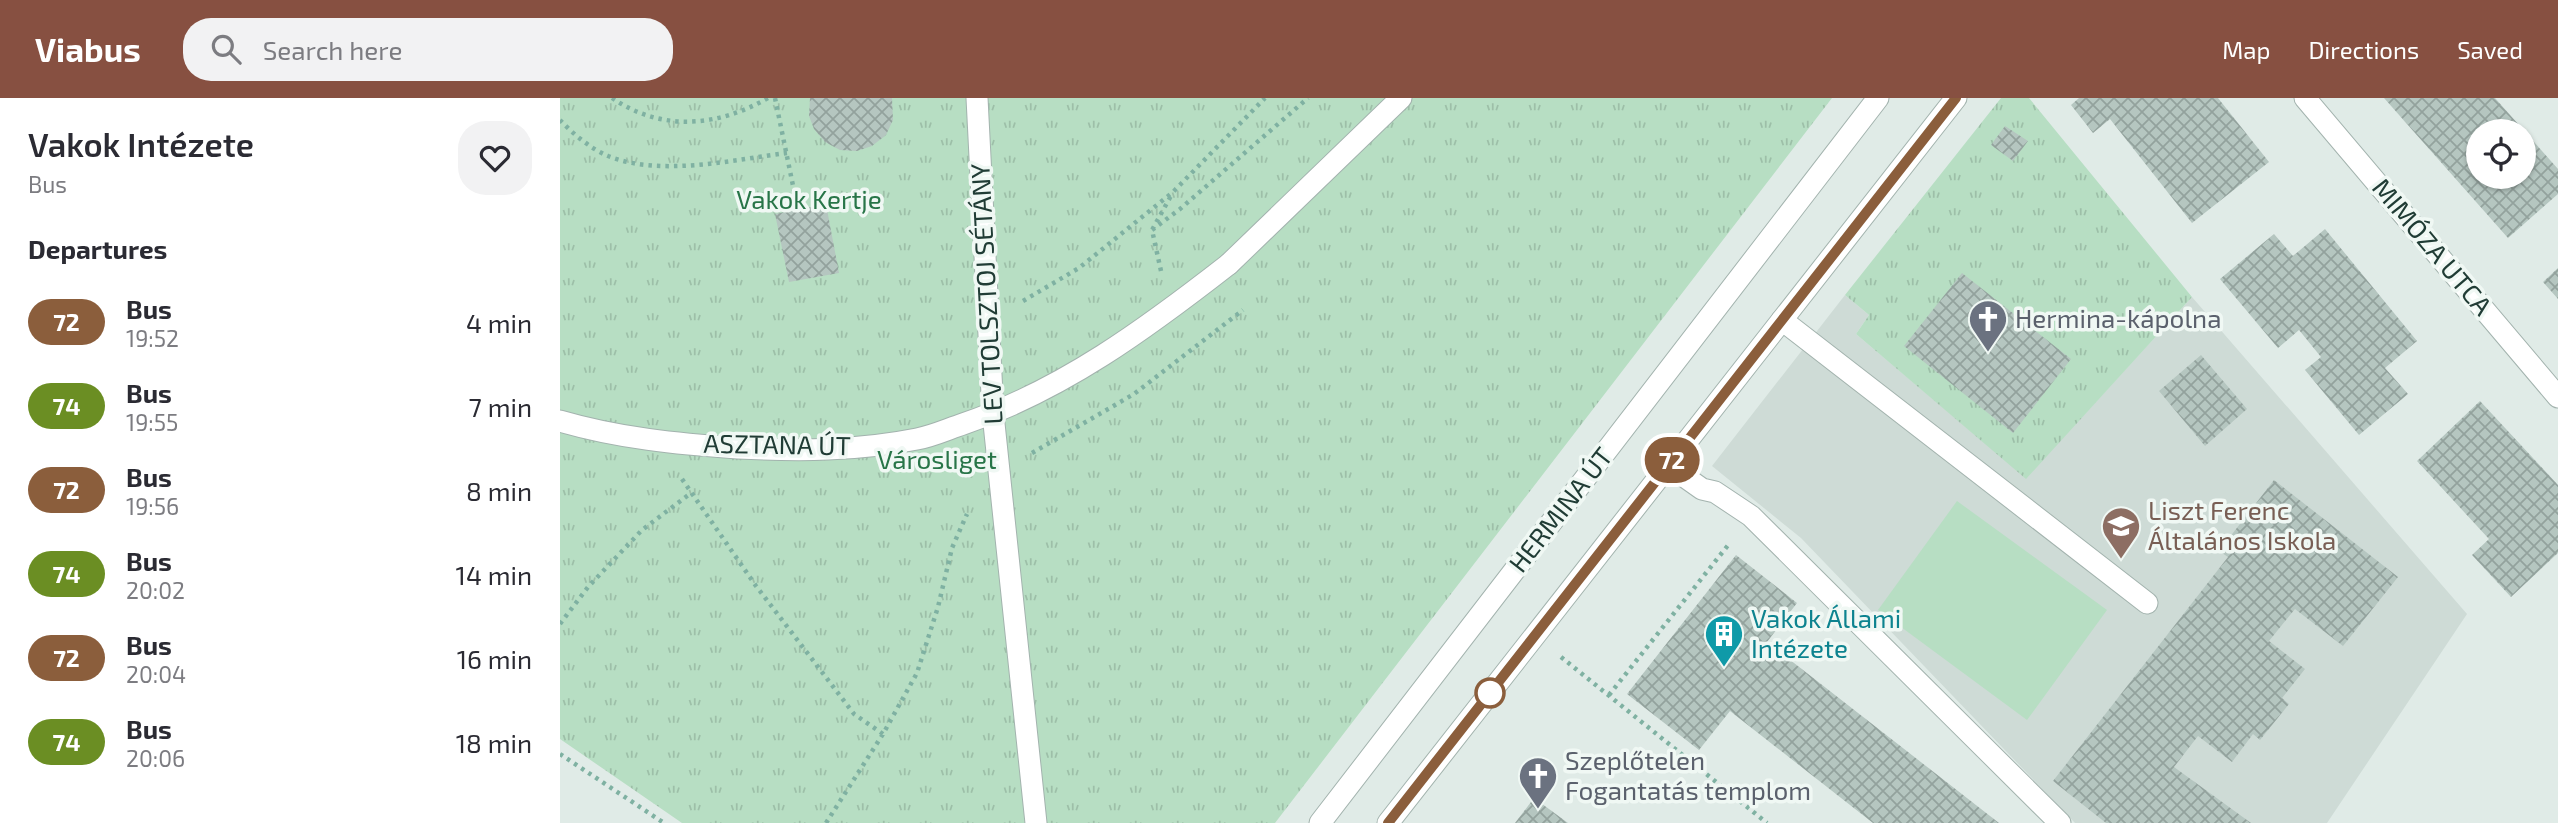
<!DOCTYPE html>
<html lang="en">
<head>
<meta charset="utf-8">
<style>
	body { margin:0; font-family:"Exo 2",sans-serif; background:#f2f2f3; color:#2b2b33; height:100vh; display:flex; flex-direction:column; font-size:26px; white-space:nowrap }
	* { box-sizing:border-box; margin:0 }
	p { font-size:23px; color:#7c7c81 }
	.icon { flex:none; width:38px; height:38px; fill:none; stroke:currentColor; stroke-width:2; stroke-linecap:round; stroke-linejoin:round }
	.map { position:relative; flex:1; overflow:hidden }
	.sheet { display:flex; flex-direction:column; background:#fff; width:560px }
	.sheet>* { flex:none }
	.badge { padding:0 14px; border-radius:23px; font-size:24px; line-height:46px }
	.buttons { position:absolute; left:1906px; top:21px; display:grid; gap:14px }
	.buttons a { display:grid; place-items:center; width:70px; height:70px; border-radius:50%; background:#fff; box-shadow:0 2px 5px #0004; font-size:35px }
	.map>.badge { position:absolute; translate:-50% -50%; box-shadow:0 0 0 4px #fff }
	h2 { padding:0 28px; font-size:26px; line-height:63px }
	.round { display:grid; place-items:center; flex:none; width:74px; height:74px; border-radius:28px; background:#f2f2f3 }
	.headline { display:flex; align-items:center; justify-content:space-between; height:119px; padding:0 28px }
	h1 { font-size:33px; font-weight:600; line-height:52px }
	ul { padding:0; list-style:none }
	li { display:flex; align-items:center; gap:21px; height:84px; padding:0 28px }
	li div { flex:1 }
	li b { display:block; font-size:26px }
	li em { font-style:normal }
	li .badge { min-width:77px; font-weight:700; text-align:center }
	header { display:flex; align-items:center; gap:42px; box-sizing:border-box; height:98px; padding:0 35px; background:#875041; color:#fff }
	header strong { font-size:33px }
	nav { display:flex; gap:38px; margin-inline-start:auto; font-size:24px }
	.search { width:490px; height:63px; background:#f2f2f3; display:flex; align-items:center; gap:18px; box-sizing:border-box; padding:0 24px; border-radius:28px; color:#7c7c81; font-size:26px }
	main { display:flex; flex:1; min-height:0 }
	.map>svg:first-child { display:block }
	.built { fill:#cedbd6 }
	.green { fill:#b7dec3 }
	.park { fill:url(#park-tufts) }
	.building { fill:url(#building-cross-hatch); fill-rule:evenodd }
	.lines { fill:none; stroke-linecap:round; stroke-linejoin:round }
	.service-casing { stroke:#a3b3ae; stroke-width:23 }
	.pedestrian-casing { stroke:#a3b3ae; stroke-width:23 }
	.minor-casing { stroke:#a3b3ae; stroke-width:23 }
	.path { stroke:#7fb1a2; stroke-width:4.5; stroke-dasharray:3.5 5; stroke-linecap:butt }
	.service { stroke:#fff; stroke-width:21 }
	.pedestrian { stroke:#fff; stroke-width:21 }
	.minor { stroke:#fff; stroke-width:21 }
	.line-casing { stroke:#fff; stroke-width:16 }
	.line { stroke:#8b5e3c; stroke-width:10 }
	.stop-dot { fill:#fff; stroke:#8b5e3c; stroke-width:3.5 }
	.labels { text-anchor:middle; stroke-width:7; stroke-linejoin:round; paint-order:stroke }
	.park-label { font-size:26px; fill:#287548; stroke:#f0f8f4 }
	.street-label { font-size:26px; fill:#203c35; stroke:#f0f8f4 }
	.worship-label { font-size:26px; fill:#5b616d; stroke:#f0f8f4; text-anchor:start }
	.education-label { font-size:26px; fill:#785e54; stroke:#f0f8f4; text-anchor:start }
	.culture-label { font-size:26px; fill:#0d838f; stroke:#f0f8f4; text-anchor:start }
</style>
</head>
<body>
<header>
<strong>Viabus</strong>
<div class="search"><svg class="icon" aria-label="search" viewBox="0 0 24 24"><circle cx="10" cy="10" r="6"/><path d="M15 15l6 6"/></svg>Search here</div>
<nav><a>Map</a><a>Directions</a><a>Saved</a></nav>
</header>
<main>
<section class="sheet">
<div class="headline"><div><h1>Vakok Intézete</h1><p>Bus</p></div><a class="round"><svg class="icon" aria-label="heart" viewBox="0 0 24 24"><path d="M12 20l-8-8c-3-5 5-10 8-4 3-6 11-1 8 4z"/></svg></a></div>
<h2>Departures</h2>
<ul>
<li><span class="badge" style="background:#8b5e3c;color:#fff">72</span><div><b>Bus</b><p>19:52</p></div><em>4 min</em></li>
<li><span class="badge" style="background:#6b8e23;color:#fff">74</span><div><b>Bus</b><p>19:55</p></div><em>7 min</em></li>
<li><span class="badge" style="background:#8b5e3c;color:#fff">72</span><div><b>Bus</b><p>19:56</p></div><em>8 min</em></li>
<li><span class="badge" style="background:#6b8e23;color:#fff">74</span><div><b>Bus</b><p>20:02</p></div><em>14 min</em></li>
<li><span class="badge" style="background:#8b5e3c;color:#fff">72</span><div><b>Bus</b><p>20:04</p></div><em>16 min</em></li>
<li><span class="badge" style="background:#6b8e23;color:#fff">74</span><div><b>Bus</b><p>20:06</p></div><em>18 min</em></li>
</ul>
</section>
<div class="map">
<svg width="1998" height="725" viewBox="0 0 1998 725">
	<defs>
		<pattern id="park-tufts" width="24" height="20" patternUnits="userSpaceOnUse" patternTransform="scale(1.75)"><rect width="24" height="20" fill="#b7dec3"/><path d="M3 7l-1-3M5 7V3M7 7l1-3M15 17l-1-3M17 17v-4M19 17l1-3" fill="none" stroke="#9dbfa8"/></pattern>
		<pattern id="building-cross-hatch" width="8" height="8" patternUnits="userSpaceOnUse" patternTransform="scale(1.75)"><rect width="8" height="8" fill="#b5c6c0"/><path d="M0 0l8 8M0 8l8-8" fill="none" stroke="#93a29d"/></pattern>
	</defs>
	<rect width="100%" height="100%" fill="#e0ebe7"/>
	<path class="built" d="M1285 197 1309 217 1296 236 1466 380 1632 199 1907 516 1767 725H1515L1241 440 1152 368Z"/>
	<path class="green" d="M1397 403 1547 512 1467 622 1318 512Z"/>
	<path class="park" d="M0 0H1272L715 725H122L0 641Z
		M1441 0H1469L1632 199 1466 381 1296 236 1309 217 1285 197Z"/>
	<path class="building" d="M250 0H332L333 22 326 37 312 48 297 53 280 52 265 44 254 31 249 18Z
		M1519 0H1658L1709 64 1632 125 1550 21 1533 35 1511 7Z
		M1824 0H1935L1998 71V96L1948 140ZM1918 33H1964V79H1918Z
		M1445 28 1468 43 1453 63 1431 47Z
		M266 106 279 175 229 184 215 116Z
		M1765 131 1857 243 1825 270 1848 296 1799 337 1745 272 1761 259 1739 232 1718 250 1660 181 1714 136 1733 158Z
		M1998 170V201L1983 184Z
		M1402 175 1511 261 1453 335 1344 248Z
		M1641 257 1687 311 1645 348 1599 293Z
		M1920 303 1998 387V455L1951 499 1912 457 1929 441 1857 363Z
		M1714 382 1838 479 1783 548 1735 511 1709 543 1745 571 1722 600 1729 606 1700 642 1693 636 1672 664 1638 638 1614 669 1691 725H1546L1493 683 1668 459 1659 453Z
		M1176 457 1237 505 1207 544 1439 725H1313L1170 613 1139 652 1067 596Z
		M974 700 1008 725H955Z"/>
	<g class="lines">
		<g class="service-casing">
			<path id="service" d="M669 166 841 0
				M1222 222 1587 505
				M1108 367 1142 391 1155 394 1191 418 1500 725"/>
		</g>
		<g class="pedestrian-casing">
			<path id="pedestrian" d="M417 0 433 316 476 725
				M0 323C58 340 118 346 178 350 239 353 297 353 357 341 373 338 388 331 403 326 503 292 587 230 669 166"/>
		</g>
		<g class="minor-casing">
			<path id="minor" d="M1745 0 1998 299
				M760 725 1318 0
				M828 725 1396 0"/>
		</g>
		<path class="path" d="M52 0C102 34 157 29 208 0
			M215 0 238 112
			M0 22C12 35 31 51 48 58 100 79 172 62 227 55
			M592 132 620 111 748 0
			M601 173 592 132 612 96
			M463 203 519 170 613 94 705 0
			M472 355 574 296 683 212
			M122 381 196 488 294 616 323 636
			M0 526 28 489 82 432 131 395
			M1001 559 1207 725
			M1049 597 1169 446
			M0 656 104 725
			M266 725 323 636 357 575 378 509 392 450 407 416"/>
		<use href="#service" class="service"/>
		<use href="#pedestrian" class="pedestrian"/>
		<use href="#minor" class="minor"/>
	</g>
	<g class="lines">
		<g class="line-casing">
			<path id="line" d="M828 725 1396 0"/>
		</g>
		<use href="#line" class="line"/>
	</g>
	<defs>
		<g id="church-pin" transform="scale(2.0125)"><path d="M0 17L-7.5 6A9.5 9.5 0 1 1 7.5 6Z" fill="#6b7280" stroke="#f0f8f4"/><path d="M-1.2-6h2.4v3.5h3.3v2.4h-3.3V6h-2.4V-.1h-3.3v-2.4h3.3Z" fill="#fff"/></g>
		<g id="school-pin" transform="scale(2.0125)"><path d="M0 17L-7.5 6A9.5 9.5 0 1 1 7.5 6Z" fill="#8d6e63" stroke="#f0f8f4"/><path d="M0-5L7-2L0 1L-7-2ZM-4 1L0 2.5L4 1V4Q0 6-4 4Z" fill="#fff"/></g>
		<g id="building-pin" transform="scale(2.0125)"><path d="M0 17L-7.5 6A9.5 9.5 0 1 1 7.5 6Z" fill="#0f9aa8" stroke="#f0f8f4"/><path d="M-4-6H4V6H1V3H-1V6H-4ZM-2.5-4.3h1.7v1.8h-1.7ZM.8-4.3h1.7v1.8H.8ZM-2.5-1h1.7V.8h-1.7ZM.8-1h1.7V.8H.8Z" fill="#fff"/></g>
	</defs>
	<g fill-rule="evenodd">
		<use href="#church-pin" x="1428" y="221"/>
		<use href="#school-pin" x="1561" y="428"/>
		<use href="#building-pin" x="1164" y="536"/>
		<use href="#church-pin" x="978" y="678"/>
	</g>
	<circle class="stop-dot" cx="930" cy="595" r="14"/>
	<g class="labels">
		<g class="park-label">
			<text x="249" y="111">Vakok Kertje</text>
			<text x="377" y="371">Városliget</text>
		</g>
		<g class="street-label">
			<text transform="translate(1872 149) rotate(50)" y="9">MIMÓZA UTCA</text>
			<text transform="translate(427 196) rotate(-93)" y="9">LEV TOLSZTOJ SÉTÁNY</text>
			<text transform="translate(217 347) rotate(1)" y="9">ASZTANA ÚT</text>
			<text transform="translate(1001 412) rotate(-52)" y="9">HERMINA ÚT</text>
		</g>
		<g class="worship-label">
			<text x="1455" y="230">Hermina-kápolna</text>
			<text x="1005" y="672">Szeplőtelen<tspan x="1005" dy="30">Fogantatás templom</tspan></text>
		</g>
		<g class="education-label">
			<text x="1588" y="422">Liszt Ferenc<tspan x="1588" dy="30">Általános Iskola</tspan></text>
		</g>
		<g class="culture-label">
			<text x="1191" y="530">Vakok Állami<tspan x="1191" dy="30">Intézete</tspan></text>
		</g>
	</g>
</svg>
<div class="buttons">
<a><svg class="icon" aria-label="locate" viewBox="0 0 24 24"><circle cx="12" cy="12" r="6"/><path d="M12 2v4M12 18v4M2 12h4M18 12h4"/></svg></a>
</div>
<b class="badge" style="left:1112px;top:362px;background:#8b5e3c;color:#fff">72</b>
</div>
</main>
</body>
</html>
